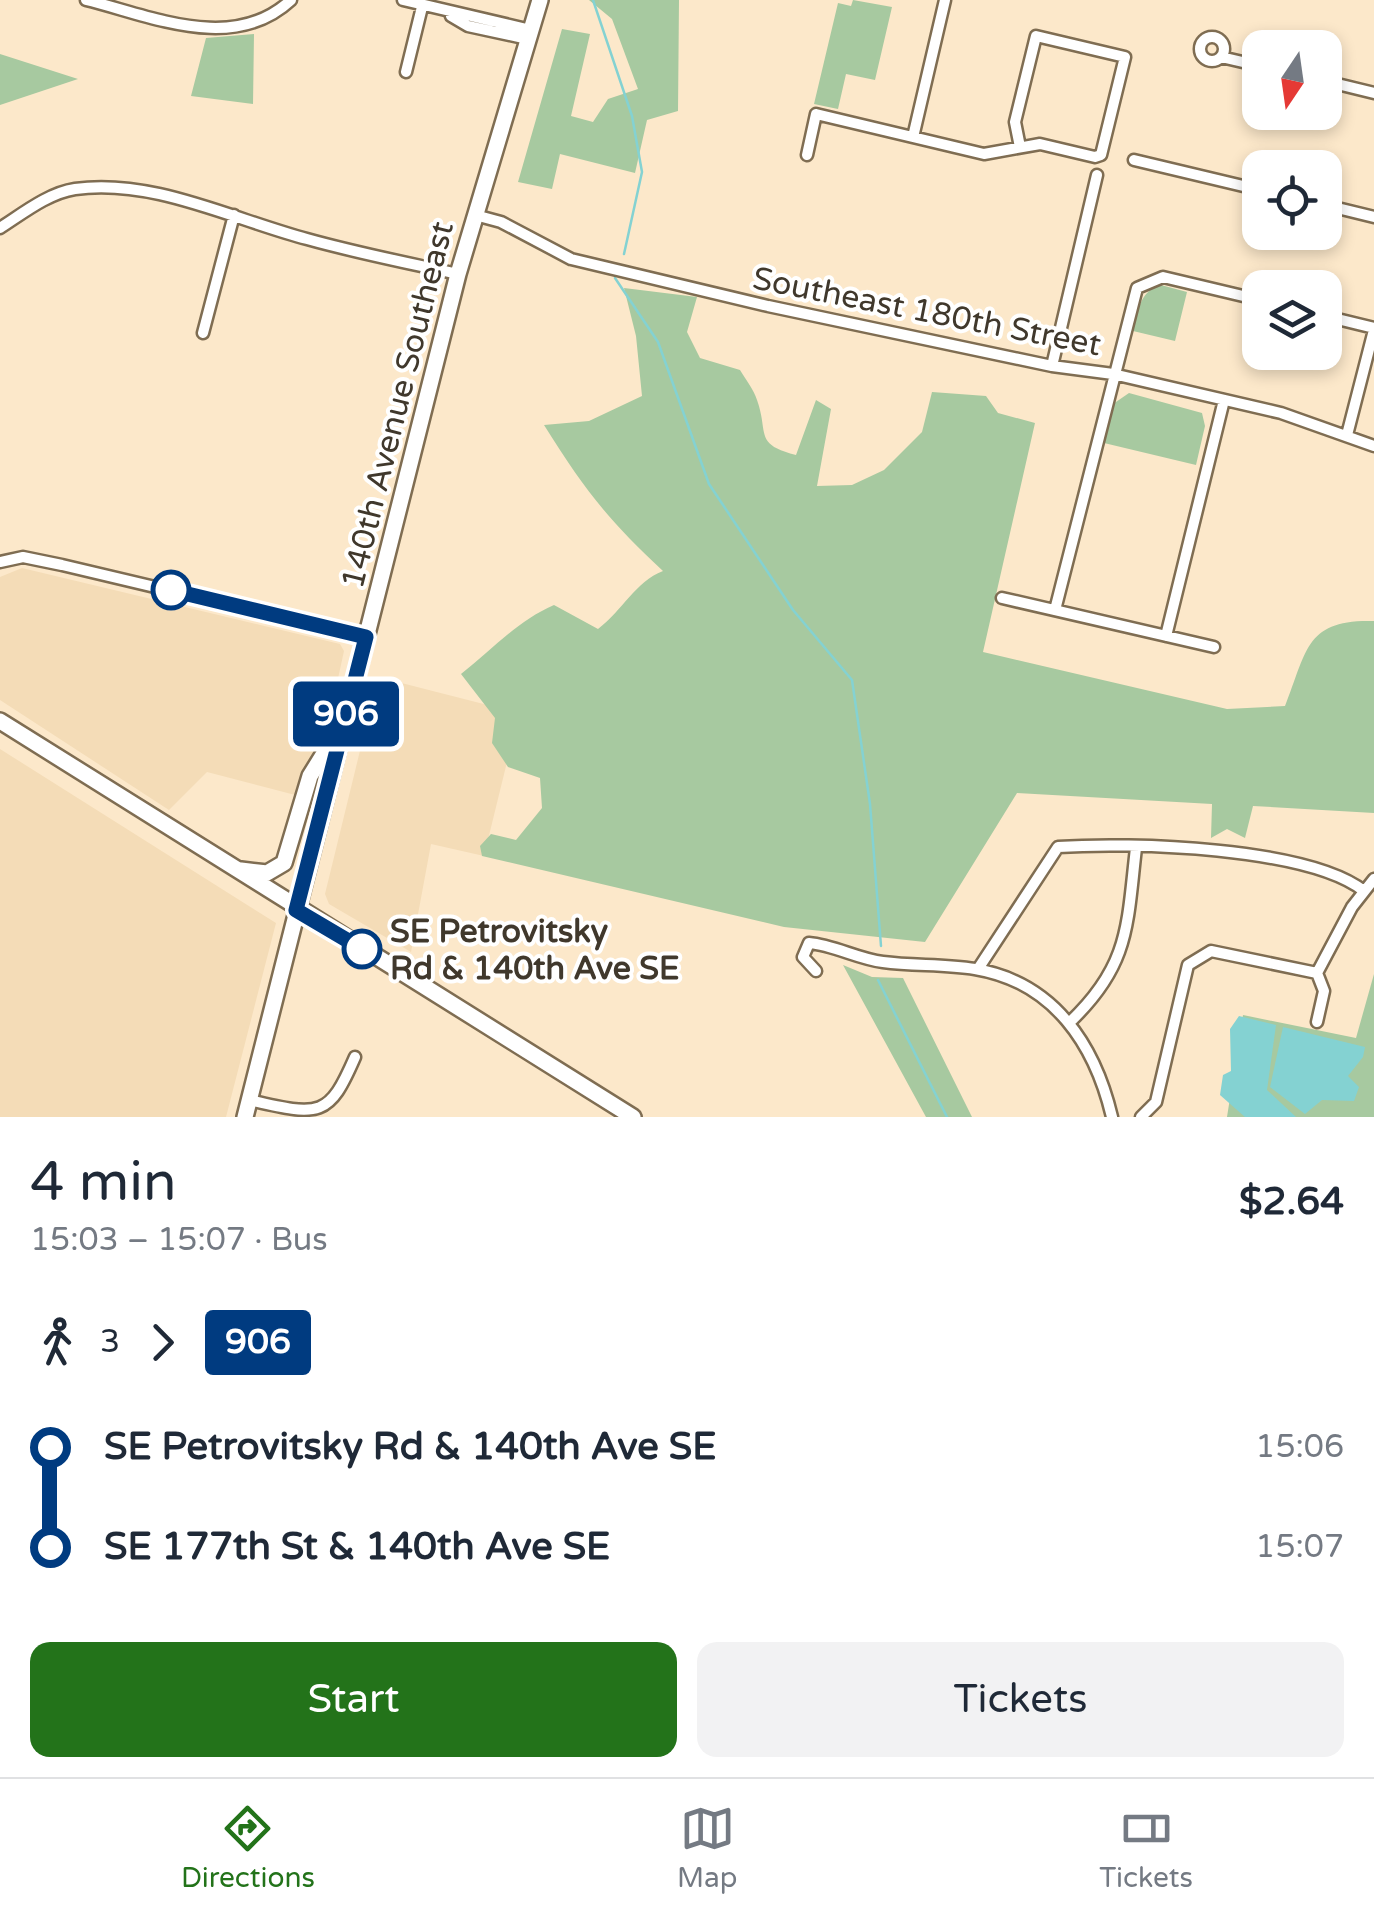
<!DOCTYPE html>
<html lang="en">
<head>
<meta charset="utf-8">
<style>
	body { margin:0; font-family:"Varela Round",sans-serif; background:#f2f2f3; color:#1f2937; height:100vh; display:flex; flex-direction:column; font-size:38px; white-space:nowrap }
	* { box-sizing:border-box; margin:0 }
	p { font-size:32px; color:#747a83 }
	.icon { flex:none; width:55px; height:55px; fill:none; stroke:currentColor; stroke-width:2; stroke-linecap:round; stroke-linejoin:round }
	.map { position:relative; height:1117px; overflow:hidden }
	.details { display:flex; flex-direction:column; background:#fff; flex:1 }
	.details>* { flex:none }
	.badge { padding:0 20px; border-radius:8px; font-size:35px; line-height:65px }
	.needle { width:65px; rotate:193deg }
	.buttons { position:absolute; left:1242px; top:30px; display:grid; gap:20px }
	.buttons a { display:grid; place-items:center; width:100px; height:100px; border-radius:20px; background:#fff; box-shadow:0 5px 15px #0003; font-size:50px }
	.map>.badge { position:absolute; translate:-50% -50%; box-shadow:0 0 0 5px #fff }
	.legs { display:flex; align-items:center; gap:15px; height:110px; padding:0 30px; font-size:32px }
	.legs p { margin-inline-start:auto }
	.headline { display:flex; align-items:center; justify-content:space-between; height:170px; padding:0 30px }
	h1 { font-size:55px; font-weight:600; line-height:75px }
	.cta { display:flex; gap:20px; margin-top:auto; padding:20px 30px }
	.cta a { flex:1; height:115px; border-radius:20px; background:#23731a; color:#fff; font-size:40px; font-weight:600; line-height:115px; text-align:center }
	.cta a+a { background:#f2f2f3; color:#1f2937 }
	ul { padding:0 30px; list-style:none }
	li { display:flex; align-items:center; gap:35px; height:100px; font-size:38px }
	li i { display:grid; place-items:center; width:15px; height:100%; margin:0 12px; background:currentColor }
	li i::after { content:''; width:25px; height:25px; margin:-12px; border:8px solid; border-radius:50%; background:#fff }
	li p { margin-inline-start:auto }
	li:first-child i { background:linear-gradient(#0000 50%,currentColor 0) }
	li:last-child i { background:linear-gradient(currentColor 50%,#0000 0) }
	.tabs { display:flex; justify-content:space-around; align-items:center; height:140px; border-top:2px solid #e0e1e3; background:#fff; font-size:28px; color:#747a83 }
	.tabs a { display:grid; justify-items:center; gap:5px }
	.tabs .current { color:#23731a }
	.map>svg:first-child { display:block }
	.built { fill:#f4dcb7 }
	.green { fill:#a7c9a0 }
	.water { fill:#84d2d2 }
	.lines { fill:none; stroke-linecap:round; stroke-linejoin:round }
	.stream { stroke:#84d2d2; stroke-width:2.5 }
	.minor-casing { stroke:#7f6d52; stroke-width:15 }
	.secondary-casing { stroke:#7f6d52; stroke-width:20 }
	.minor { stroke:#fff; stroke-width:10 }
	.secondary { stroke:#fff; stroke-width:15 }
	.line-1-casing { stroke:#fff; stroke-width:22 }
	.line-1 { stroke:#003b80; stroke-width:15 }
	.stop-1-dot { fill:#fff; stroke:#003b80; stroke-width:5 }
	.labels { text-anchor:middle; stroke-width:8; stroke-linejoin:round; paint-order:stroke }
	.street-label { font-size:32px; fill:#40382c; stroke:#fff }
	.stop-label { font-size:32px; font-weight:bold; fill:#40382c; stroke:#fff; text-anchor:start }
</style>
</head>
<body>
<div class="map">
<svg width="1374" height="1117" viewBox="0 0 1374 1117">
	<rect width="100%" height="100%" fill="#fce8ca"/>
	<path class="built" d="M22 568 340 644 344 651 332 706 299 796 207 772 169 810 0 700V577Z
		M378 677 519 713 484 856 431 844 411 952 329 904 325 894Z
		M0 749 276 923 226 1117H0Z"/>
	<path class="green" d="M589 0H679L678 111 647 120 635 173 560 154 552 189 518 182 562 29 590 34 571 116 593 122 608 99 638 89 612 19Z
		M853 0 892 7 875 80 846 74 838 109 814 104 838 3 851 6Z
		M254 34 253 104 191 96 206 38Z
		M0 54 78 79 0 105Z
		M1161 285 1187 292 1175 341 1133 331C1138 312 1139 291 1161 285Z
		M624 288 697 297 687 332 700 358 740 370C746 380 754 390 757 400 769 433 753 444 796 455L816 400 831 409 817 486 852 485 884 470 922 432 932 392 986 396 998 413 1035 423 983 652 1227 709 1285 706C1307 651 1305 619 1374 621V813L1253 806 1245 838 1227 829 1211 838 1212 804 1017 793 925 942 784 927 482 856 480 846 491 834 516 840 542 808 540 778 508 767 492 743 495 718 461 674C493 649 517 621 554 605L598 629C623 610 635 582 663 571 608 520 584 489 544 425L589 421 642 396 636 336Z
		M1129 393 1202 413 1205 426 1196 465 1104 443 1113 404Z
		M843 965 872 977 903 978 972 1117H926Z
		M1374 974V1117H1227L1243 1015 1356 1038Z"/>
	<path class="water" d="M1239 1016 1276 1025 1267 1090 1296 1117H1245L1220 1095 1223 1075 1231 1071 1230 1029Z
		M1283 1027 1365 1047 1363 1057 1348 1076 1359 1087 1354 1101 1322 1100 1305 1114 1270 1087Z"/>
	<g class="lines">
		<path class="stream" d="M593 0 632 116 642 172 624 254
			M615 278 658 342 709 484 793 610 852 680 870 804 881 946
			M878 980 947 1117"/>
		<g class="minor-casing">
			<path id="minor" d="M86 0C152 16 233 54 291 0
				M403 0 531 30
				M451 16 468 26 528 39
				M1200 49a12 12 0 1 1 24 0a12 12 0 1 1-24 0Z
				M1221 57 1260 66
				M406 72 422 7
				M1325 81 1374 93
				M913 137 945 0
				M807 155 816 114 984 154 1040 144 1095 157 1101 155 1125 57 1036 36 1015 122 1020 147
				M1134 160 1260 190
				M1325 205 1374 217
				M475 215 501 222 571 259 768 306 1052 366 1113 374 1281 413 1374 446
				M0 228C22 214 48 193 75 189 153 178 234 220 307 239 357 253 408 263 458 274
				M1325 316 1374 328
				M203 333 234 215
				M1052 366 1097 175
				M1347 435 1374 330
				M0 562 23 557 62 565 366 637
				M1002 598 1214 647
				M1055 610 1137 288 1163 277 1260 300
				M1166 636 1224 400
				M978 969 1058 847C1131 842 1308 847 1364 891
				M816 971 803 957 809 943C834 945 858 959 883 962 914 966 945 964 975 969 1054 982 1095 1045 1112 1117
				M1317 973 1352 907 1374 879
				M1070 1022C1130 965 1127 925 1136 848
				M1317 1022 1324 991 1317 973
				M249 1100C321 1117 329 1117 355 1057
				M1141 1117 1156 1102 1188 965 1211 951 1317 973"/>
		</g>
		<g class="secondary-casing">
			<path id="secondary" d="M0 721 633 1117
				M241 870 267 873 284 863 310 776 336 734
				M245 1117 458 274 540 0"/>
		</g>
		<use href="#minor" class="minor"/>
		<use href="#secondary" class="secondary"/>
	</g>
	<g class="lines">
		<g class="line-1-casing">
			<path id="line-1" d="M171 590 366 637 296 910 362 949"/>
		</g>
		<use href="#line-1" class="line-1"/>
	</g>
	<g class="stop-1-dot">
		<circle cx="171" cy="590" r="18"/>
		<circle cx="362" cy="949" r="18"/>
	</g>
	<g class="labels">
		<g class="street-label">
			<text transform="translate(927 311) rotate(11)" y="11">Southeast 180th Street</text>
			<text transform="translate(397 405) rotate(-76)" y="11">140th Avenue Southeast</text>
		</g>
		<g class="stop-label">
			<text x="390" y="942">SE Petrovitsky<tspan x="390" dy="37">Rd &amp; 140th Ave SE</tspan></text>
		</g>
	</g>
</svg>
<div class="buttons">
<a><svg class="needle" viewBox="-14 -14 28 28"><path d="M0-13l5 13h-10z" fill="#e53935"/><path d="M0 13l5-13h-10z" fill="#747a83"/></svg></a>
<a><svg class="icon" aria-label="locate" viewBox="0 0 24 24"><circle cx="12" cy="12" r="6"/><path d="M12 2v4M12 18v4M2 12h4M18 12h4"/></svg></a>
<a><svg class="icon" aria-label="layers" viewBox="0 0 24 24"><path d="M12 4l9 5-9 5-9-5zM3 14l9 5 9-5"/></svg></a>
</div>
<b class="badge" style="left:346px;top:714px;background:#003b80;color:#fff">906</b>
</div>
<section class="details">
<div class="headline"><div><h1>4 min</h1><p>15:03 – 15:07 · Bus</p></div><b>$2.64</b></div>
<div class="legs"><svg class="icon" aria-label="walk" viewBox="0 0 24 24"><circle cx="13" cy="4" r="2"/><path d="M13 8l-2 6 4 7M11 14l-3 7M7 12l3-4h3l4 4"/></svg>3<svg class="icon" aria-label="forward" viewBox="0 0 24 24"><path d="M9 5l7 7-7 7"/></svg><b class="badge" style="background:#003b80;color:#fff">906</b></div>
<ul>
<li><i style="color:#003b80"></i><b>SE Petrovitsky Rd &amp; 140th Ave SE</b><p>15:06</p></li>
<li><i style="color:#003b80"></i><b>SE 177th St &amp; 140th Ave SE</b><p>15:07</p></li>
</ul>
<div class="cta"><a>Start</a><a>Tickets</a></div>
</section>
<nav class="tabs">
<a class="current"><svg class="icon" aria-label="directions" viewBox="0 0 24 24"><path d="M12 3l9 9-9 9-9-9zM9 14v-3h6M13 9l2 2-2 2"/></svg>Directions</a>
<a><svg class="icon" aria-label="map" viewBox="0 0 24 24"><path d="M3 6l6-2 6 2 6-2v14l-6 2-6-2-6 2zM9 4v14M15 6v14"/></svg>Map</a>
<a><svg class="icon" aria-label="tickets" viewBox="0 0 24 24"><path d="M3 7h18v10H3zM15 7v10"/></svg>Tickets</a>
</nav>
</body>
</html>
